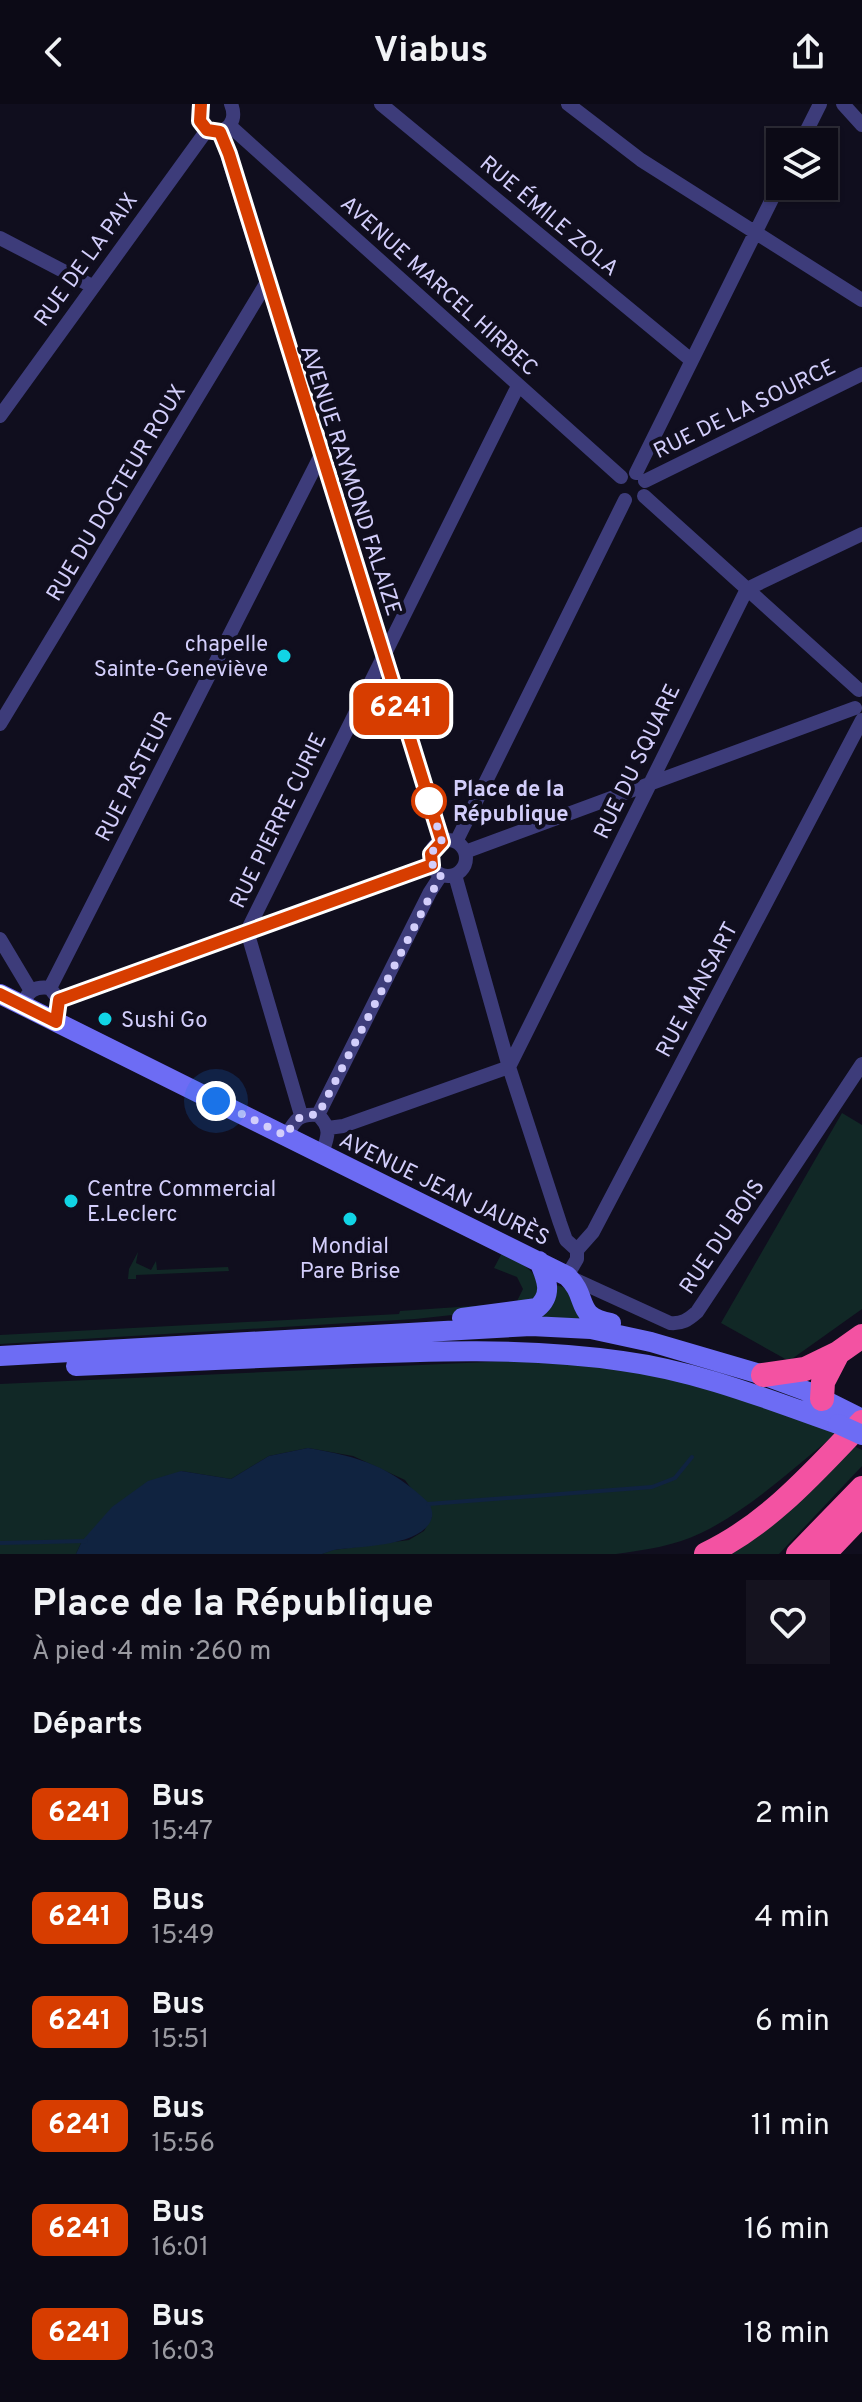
<!DOCTYPE html>
<html lang="fr">
<head>
<meta charset="utf-8">
<style>
	body { margin:0; font-family:Overpass,sans-serif; background:#15131f; color:#f1f3f6; height:100vh; display:flex; flex-direction:column; font-size:30px; white-space:nowrap }
	* { box-sizing:border-box; margin:0 }
	p { font-size:26px; color:#9a9aa1 }
	.icon { flex:none; width:44px; height:44px; fill:none; stroke:currentColor; stroke-width:2; stroke-linecap:round; stroke-linejoin:round }
	.map { position:relative; height:1450px; overflow:hidden }
	.drawer { display:flex; flex-direction:column; background:#0c0a16; flex:1 }
	.drawer>* { flex:none }
	.badge { padding:0 16px; border-radius:12px; font-size:28px; line-height:52px }
	.controls { position:absolute; left:766px; top:24px; display:grid; gap:16px }
	.controls a { display:grid; place-items:center; width:72px; height:72px; border-radius:0px; background:#0c0a16; box-shadow:0 2px 6px #0004,0 0 0 2px #2c2b35; font-size:40px }
	.you { position:absolute; width:40px; height:40px; margin:-20px; border:6px solid #fff; border-radius:50%; background:#1a73e8; box-shadow:0 0 0 12px #1a73e833 }
	.map>.badge { position:absolute; translate:-50% -50%; box-shadow:0 0 0 4px #fff }
	h2 { padding:0 32px; font-size:30px; line-height:72px }
	.round { display:grid; place-items:center; flex:none; width:84px; height:84px; border-radius:0px; background:#15131f }
	.headline { display:flex; align-items:center; justify-content:space-between; height:136px; padding:0 32px }
	h1 { font-size:38px; font-weight:700; line-height:60px }
	ul { padding:0; list-style:none }
	li { display:flex; align-items:center; gap:24px; height:104px; padding:0 32px }
	li div { flex:1 }
	li b { display:block; font-size:30px }
	li em { font-style:normal }
	li .badge { min-width:88px; font-weight:700; text-align:center }
	header { display:flex; justify-content:space-between; align-items:center; height:104px; padding:0 32px; background:#0c0a16; font-size:36px; font-weight:700 }
	.map>svg:first-child { display:block }
	.green { fill:#112826 }
	.water { fill:#102340 }
	.lines { fill:none; stroke-linecap:round; stroke-linejoin:round }
	.stream { stroke:#102340; stroke-width:4 }
	.street { stroke:#3d3c7a; stroke-width:14 }
	.secondary { stroke:#6d6cf4; stroke-width:20 }
	.highway { stroke:#f352a2; stroke-width:24 }
	.secondary-bridge { stroke:#6d6cf4; stroke-width:20 }
	.line-casing { stroke:#fff; stroke-width:18 }
	.line { stroke:#d73d00; stroke-width:12 }
	.walk { stroke:#d3cefb; stroke-width:8; stroke-dasharray:0 14.4 }
	.poi-dot { fill:#11d4e5; stroke:#100e1e; stroke-width:3 }
	.stop-dot { fill:#fff; stroke:#d73d00; stroke-width:4 }
	.labels { text-anchor:middle; stroke-width:8; stroke-linejoin:round; paint-order:stroke }
	.street-label { font-size:22px; fill:#d3cefb; stroke:#100e1e }
	.poi-label { font-size:22px; fill:#d3cefb; stroke:#100e1e; text-anchor:start }
	.stop-label { font-size:22px; font-weight:bold; fill:#d3cefb; stroke:#100e1e; text-anchor:start }
</style>
</head>
<body>
<header><svg class="icon" aria-label="back" viewBox="0 0 24 24"><path d="M15 5l-7 7 7 7"/></svg>Viabus<svg class="icon" aria-label="share" viewBox="0 0 24 24"><path d="M12 15V3M7 8l5-5 5 5M5 13v7h14v-7"/></svg></header>
<div class="map">
<svg width="862" height="1450" viewBox="0 0 862 1450">
	<rect width="100%" height="100%" fill="#100e1e"/>
	<path class="green" d="M842 1009 862 1021V1205L789 1257 721 1219Z
		M503 1147C524 1163 539 1164 538 1193L508 1205 415 1215 0 1240V1231L399 1210 400 1207 516 1199 523 1185 517 1173 494 1164Z
		M138 1148 136 1159 151 1166 156 1157 157 1166 228 1163 229 1167 136 1171V1175H128L129 1165Z
		M556 1181 566 1184 583 1217 509 1213Z
		M510 1257 610 1263 728 1287 837 1329C793 1364 751 1405 701 1429 674 1442 645 1446 616 1450H322L333 1446 409 1436 424 1427 432 1413 405 1376 353 1352 308 1344 269 1352 231 1375 181 1367 82 1437 76 1450H0V1280Z
		M850 1340 862 1346V1362L779 1450H719Z"/>
	<path class="water" d="M308 1344C361 1353 390 1362 430 1400 431 1404 433 1409 432 1413 425 1443 358 1442 334 1446L322 1450H76L82 1437 112 1403 148 1377 181 1367 231 1375 269 1352Z"/>
	<g class="lines">
		<path class="stream" d="M428 1400 652 1383 675 1374 692 1353
			M0 1439 86 1437"/>
		<path class="street" d="M201 0 200 17C215 37 241 24 231 0
			M381 0 691 256
			M568 0 641 56 862 196
			M843 0 862 21
			M230 22 621 373
			M220 28 442 738
			M801 38 820 0
			M0 134 92 182
			M0 312 207 26
			M636 369 780 79
			M645 377 862 270
			M644 392 859 586
			M862 616 593 1128 577 1146V1155L567 1172 670 1219C682 1220 688 1216 697 1208L862 960
			M0 620 267 178
			M430 754a18 18 0 1 1 36 0a18 18 0 1 1-36 0Z
			M456 738 625 396
			M465 748 855 604
			M455 771 509 963 560 1119 566 1136 577 1146
			M0 835 31 887
			M50 884 321 351
			M59 896 432 761
			M22 901C28 887 34 882 50 884L59 896 56 918
			M301 1011 247 827 518 282
			M318 1011 430 788 441 771
			M328 1024 343 1022 509 963 747 485 862 430
			M286 1032C295 1016 299 1009 318 1011 332 1024 328 1033 322 1049"/>
		<path class="secondary" d="M0 890 567 1172C590 1194 573 1212 611 1219
			M462 1214 537 1204C554 1190 546 1174 539 1157
			M0 1252 531 1222 591 1225 651 1238 763 1271 806 1287 862 1315
			M76 1262C161 1258 246 1255 331 1251 428 1247 526 1243 622 1257 697 1267 767 1295 838 1320"/>
		<path class="highway" d="M763 1271 805 1265 838 1249 862 1232
			M822 1295 823 1278 838 1249
			M706 1450C768 1421 816 1366 862 1318
			M798 1450 862 1384
			M824 1450 862 1410"/>
		<path class="secondary-bridge" d="M838 1320 862 1331"/>
	</g>
	<g class="lines">
		<g class="line-casing">
			<path id="line" d="M0 890 56 918 59 896 432 761 431 750 442 738 229 50 220 28 207 26 200 17 201 0"/>
		</g>
		<use href="#line" class="line"/>
		<path class="walk" d="M216 997 286 1032C295 1016 299 1009 318 1011L441 771C428 761 428 746 442 738L427 689 429 697"/>
	</g>
	<g class="poi-dot">
		<circle cx="284" cy="552" r="8"/>
		<circle cx="105" cy="915" r="8"/>
		<circle cx="71" cy="1097" r="8"/>
		<circle cx="350" cy="1115" r="8"/>
	</g>
	<circle class="stop-dot" cx="429" cy="697" r="16"/>
	<g class="labels">
		<g class="street-label">
			<text transform="translate(550 111) rotate(40)" y="8">RUE ÉMILE ZOLA</text>
			<text transform="translate(85 155) rotate(-54)" y="8">RUE DE LA PAIX</text>
			<text transform="translate(440 181) rotate(42)" y="8">AVENUE MARCEL HIRBEC</text>
			<text transform="translate(744 304) rotate(-26)" y="8">RUE DE LA SOURCE</text>
			<text transform="translate(352 376) rotate(72)" y="8">AVENUE RAYMOND FALAIZE</text>
			<text transform="translate(115 388) rotate(-59)" y="8">RUE DU DOCTEUR ROUX</text>
			<text transform="translate(636 657) rotate(-64)" y="8">RUE DU SQUARE</text>
			<text transform="translate(133 672) rotate(-63)" y="8">RUE PASTEUR</text>
			<text transform="translate(277 716) rotate(-64)" y="8">RUE PIERRE CURIE</text>
			<text transform="translate(696 885) rotate(-62)" y="8">RUE MANSART</text>
			<text transform="translate(445 1084) rotate(26)" y="8">AVENUE JEAN JAURÈS</text>
			<text transform="translate(721 1132) rotate(-56)" y="8">RUE DU BOIS</text>
		</g>
		<g class="poi-label">
			<text x="268" y="547" text-anchor="end">chapelle<tspan x="268" dy="25">Sainte-Geneviève</tspan></text>
			<text x="121" y="923">Sushi Go</text>
			<text x="87" y="1092">Centre Commercial<tspan x="87" dy="25">E.Leclerc</tspan></text>
			<text x="350" y="1149" text-anchor="middle">Mondial<tspan x="350" dy="25">Pare Brise</tspan></text>
		</g>
		<g class="stop-label">
			<text x="453" y="692">Place de la<tspan x="453" dy="25">République</tspan></text>
		</g>
	</g>
</svg>
<div class="controls">
<a><svg class="icon" aria-label="layers" viewBox="0 0 24 24"><path d="M12 4l9 5-9 5-9-5zM3 14l9 5 9-5"/></svg></a>
</div>
<div class="you" style="left:216px;top:997px"></div>
<b class="badge" style="left:401px;top:605px;background:#d73d00;color:#fff">6241</b>
</div>
<section class="drawer">
<div class="headline"><div><h1>Place de la République</h1><p>À pied · 4 min · 260 m</p></div><a class="round"><svg class="icon" aria-label="heart" viewBox="0 0 24 24"><path d="M12 20l-8-8c-3-5 5-10 8-4 3-6 11-1 8 4z"/></svg></a></div>
<h2>Départs</h2>
<ul>
<li><span class="badge" style="background:#d73d00;color:#fff">6241</span><div><b>Bus</b><p>15:47</p></div><em>2 min</em></li>
<li><span class="badge" style="background:#d73d00;color:#fff">6241</span><div><b>Bus</b><p>15:49</p></div><em>4 min</em></li>
<li><span class="badge" style="background:#d73d00;color:#fff">6241</span><div><b>Bus</b><p>15:51</p></div><em>6 min</em></li>
<li><span class="badge" style="background:#d73d00;color:#fff">6241</span><div><b>Bus</b><p>15:56</p></div><em>11 min</em></li>
<li><span class="badge" style="background:#d73d00;color:#fff">6241</span><div><b>Bus</b><p>16:01</p></div><em>16 min</em></li>
<li><span class="badge" style="background:#d73d00;color:#fff">6241</span><div><b>Bus</b><p>16:03</p></div><em>18 min</em></li>
</ul>
</section>
</body>
</html>
